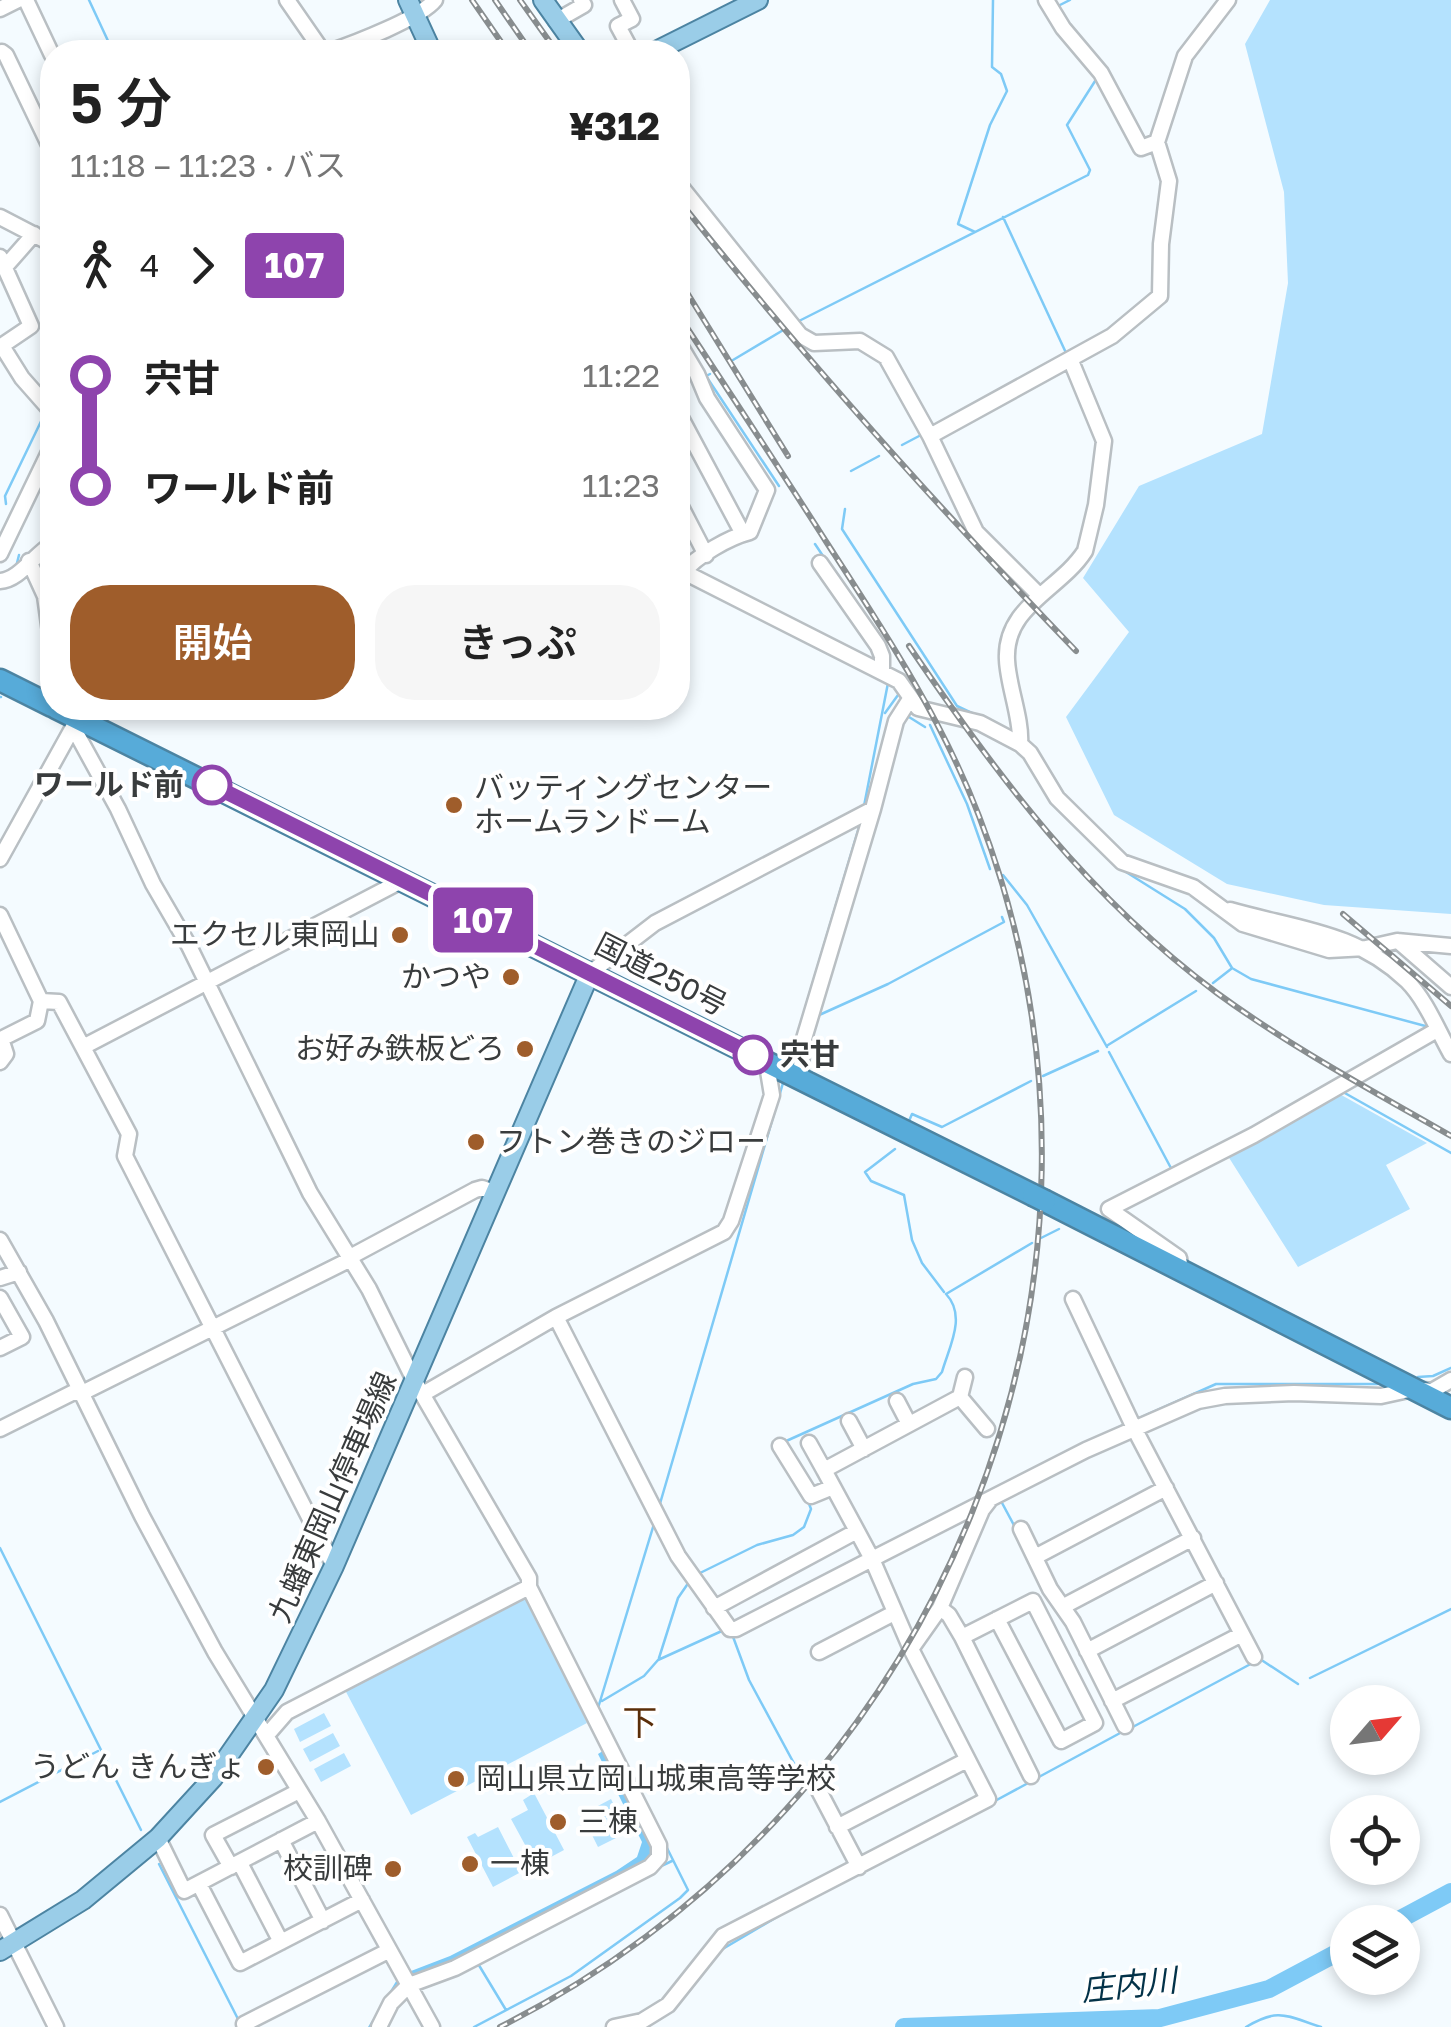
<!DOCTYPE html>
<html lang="ja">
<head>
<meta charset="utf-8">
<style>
	body { margin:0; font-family:"Golos Text","Noto Sans JP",sans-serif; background:#f6f6f6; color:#222; height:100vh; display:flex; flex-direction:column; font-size:38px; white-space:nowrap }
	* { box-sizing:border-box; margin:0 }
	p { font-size:32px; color:#767676 }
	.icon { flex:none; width:55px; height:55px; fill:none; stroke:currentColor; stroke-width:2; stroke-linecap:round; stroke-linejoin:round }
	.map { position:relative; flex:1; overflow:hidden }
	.details { position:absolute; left:40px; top:40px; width:650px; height:680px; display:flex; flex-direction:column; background:#fff; border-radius:40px; box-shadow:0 5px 15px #0003 }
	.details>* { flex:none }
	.badge { padding:0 20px; border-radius:8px; font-size:35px; line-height:65px }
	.needle { width:65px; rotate:62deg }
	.fabs { position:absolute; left:1330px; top:1685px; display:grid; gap:20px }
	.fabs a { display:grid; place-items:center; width:90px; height:90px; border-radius:50%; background:#fff; box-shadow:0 5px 15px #0003; font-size:50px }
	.map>.badge { position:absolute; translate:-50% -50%; box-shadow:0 0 0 5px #fff }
	.legs { display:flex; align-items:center; gap:15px; height:110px; padding:0 30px; font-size:32px }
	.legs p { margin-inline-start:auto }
	.overview { display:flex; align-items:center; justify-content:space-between; height:170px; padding:0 30px }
	h1 { font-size:55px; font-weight:600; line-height:75px }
	.button { display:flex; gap:20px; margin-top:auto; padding:20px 30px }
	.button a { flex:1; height:115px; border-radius:40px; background:#9f5d2b; color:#fff; font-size:40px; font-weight:600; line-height:115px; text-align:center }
	.button a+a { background:#f6f6f6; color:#222 }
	ul { padding:0 30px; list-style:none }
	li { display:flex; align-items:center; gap:35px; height:110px; font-size:38px }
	li i { display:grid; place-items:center; width:15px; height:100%; margin:0 12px; background:currentColor }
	li i::after { content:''; width:25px; height:25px; margin:-12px; border:8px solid; border-radius:50%; background:#fff }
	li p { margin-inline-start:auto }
	li:first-child i { background:linear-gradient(#0000 50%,currentColor 0) }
	li:last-child i { background:linear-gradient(currentColor 50%,#0000 0) }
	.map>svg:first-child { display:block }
	.green { fill:#b4e2fe }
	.water { fill:#7ecaf6 }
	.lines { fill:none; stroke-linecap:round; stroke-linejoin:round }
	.stream { stroke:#7ecaf6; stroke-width:2.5 }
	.river { stroke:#7ecaf6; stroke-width:18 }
	.minor-casing { stroke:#b9bfc3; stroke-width:19 }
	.major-casing { stroke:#4c84a2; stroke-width:22 }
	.highway-casing { stroke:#4c84a2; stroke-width:25 }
	.minor { stroke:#fff; stroke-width:14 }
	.major { stroke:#9acde8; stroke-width:18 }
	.highway { stroke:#57abd9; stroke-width:20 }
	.rail-casing { stroke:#888d8f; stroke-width:6 }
	.rail { stroke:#fff; stroke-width:2.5; stroke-dasharray:8; stroke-linecap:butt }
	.highway-bridge-casing { stroke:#4c84a2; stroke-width:25; stroke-linecap:butt }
	.highway-bridge { stroke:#57abd9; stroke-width:20 }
	.line-1-casing { stroke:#fff; stroke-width:22 }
	.line-1 { stroke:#8e44ad; stroke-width:15 }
	.stop-1-dot { fill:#fff; stroke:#8e44ad; stroke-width:5 }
	.poi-dot { fill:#9f5d2b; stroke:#fff; stroke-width:4 }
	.labels { text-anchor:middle; stroke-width:8; stroke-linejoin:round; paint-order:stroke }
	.stop-label { font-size:30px; font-weight:bold; fill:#393c3d; stroke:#fff; text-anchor:end }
	.poi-label { font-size:30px; fill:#393c3d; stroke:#fff; text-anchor:start }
	.street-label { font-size:30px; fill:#393c3d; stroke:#fff }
	.water-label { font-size:32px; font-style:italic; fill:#033248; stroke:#fff }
	.quarter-label { font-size:35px; fill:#5b2e09; stroke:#fff }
</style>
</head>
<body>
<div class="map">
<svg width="1451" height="2027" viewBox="0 0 1451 2027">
	<rect width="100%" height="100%" fill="#f4fbff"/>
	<path class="green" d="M1270 0H1451V914L1324 905 1227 884 1114 815 1066 717 1129 632 1083 578 1139 486 1262 434 1288 283 1284 192 1245 44Z
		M1336 1092 1427 1143 1386 1165 1410 1209 1298 1267 1226 1153Z
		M522 1596 527 1597 587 1723 411 1815 345 1690Z
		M324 1713 331 1726 300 1742 294 1729Z
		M333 1733 340 1746 310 1762 303 1749Z
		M344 1753 351 1766 321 1782 314 1769Z
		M534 1793 564 1850 536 1865 511 1819 528 1810 523 1800Z
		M611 1799 618 1813 589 1829 581 1815Z
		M620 1818 628 1832 598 1847 591 1833Z
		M498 1827 521 1872 493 1887 467 1837 475 1833 478 1837Z"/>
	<path class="water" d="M606 1749 647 1827 656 1857 455 1963 412 1980 377 2027H368L398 1978 361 1889 364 1888 389 1939 411 1971 450 1956 616 1871 637 1857 642 1842 598 1754Z"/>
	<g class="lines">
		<path class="stream" d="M89 0 109 43 91 52
			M1058 6 1070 0
			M1003 217 1067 355
			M975 232 958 224 990 125 1007 91 1001 74 992 67 993 0
			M799 321 1088 175 1090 170 1067 125 1097 78
			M733 360 785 329
			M710 374 706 376 779 486
			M902 445 921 435
			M851 471 879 456
			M6 504 5 496 46 411
			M845 509 842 529 957 706 976 715
			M815 544 825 559
			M16 567 19 555
			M888 653 889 670
			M0 697H1
			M885 713 898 695
			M909 717 925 727
			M930 725 967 804 990 869
			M864 806 888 683
			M1118 867 1185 909 1214 938 1232 968 1251 979 1429 1027
			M1003 875 1027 905 1107 1047
			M1213 983 1231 969
			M817 1016 888 984 1004 922 1002 917
			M1108 1045 1196 991
			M1109 1052 1172 1170
			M788 1066 860 824
			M1043 1076 1098 1051
			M1343 1092 1451 1153
			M909 1121 912 1114 942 1127 1031 1081
			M895 1149 865 1172 871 1181 904 1195 912 1240 922 1263 944 1292
			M1041 1238 1059 1229
			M1418 1377 1433 1376 1451 1368
			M1142 1417 1216 1384H1377
			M784 1442 913 1384 936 1379 942 1372C949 1347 967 1316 946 1294L1032 1243
			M998 1487 1125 1424
			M1001 1501 1016 1529
			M659 1507 783 1083
			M0 1548 141 1830
			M700 1573 757 1545 793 1535 804 1527 811 1509 808 1501
			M732 1634 749 1680 804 1782
			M659 1658 678 1598 689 1582
			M1310 1678 1451 1609
			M602 1701 644 1676 658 1660 724 1630
			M598 1708 654 1524
			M1129 1729 1260 1659 1298 1684
			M1037 1778 1122 1732
			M0 1802 98 1751
			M993 1802 1030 1782
			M159 1864 239 2021
			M351 1864 358 1880
			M657 1868 672 1861
			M843 1882 858 1874
			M721 1950 787 1911
			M477 1962 506 2010
			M683 1997 700 1976
			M474 2027 571 1976 680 1898 688 1890 665 1844
			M1246 2027C1280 2007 1286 2016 1321 2027"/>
		<path class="river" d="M1395 1922 1451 1892
			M904 2027 1160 2018 1269 1989 1348 1947"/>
		<g class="minor-casing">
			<path id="minor" d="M26 0 52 55
				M287 0 323 52
				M622 0 632 19 618 26 632 52
				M1046 0 1063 28 1101 73 1141 148 1157 142
				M0 9 18 0
				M556 21 584 5 581 0
				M2 52 6 55 52 151
				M329 52C353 44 421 18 435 0
				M678 183 800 335 814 343 860 341 886 357 930 436 976 532 1039 595
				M0 217 52 244
				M0 257 31 326 0 347
				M5 267 34 234
				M678 342 697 374 707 398 767 490 750 532C730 537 696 556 684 572
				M2 346 22 378 52 412
				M680 416 743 534
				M930 436 1112 336 1160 296 1161 244 1169 181 1157 142 1185 56 1228 0
				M678 501 706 555
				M0 554 52 446
				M29 561 45 596 52 647
				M820 563 878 646 882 656V671
				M678 569 899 681 918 708 980 723 1020 744 1030 753 1057 798 1122 862 1193 887 1243 924 1329 950 1366 948 1397 941 1451 946
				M0 581C19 580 34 555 52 544
				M73 727 118 809 153 884 189 946 310 1193 369 1289 414 1380 529 1578V1587L659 1845V1857L650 1867 455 1968 409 1985 391 2003 379 2027
				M1020 744C1022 719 1008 686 1007 660 1004 606 1060 590 1085 551L1096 505 1104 441 1071 361
				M0 859 77 720
				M1230 910C1296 929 1355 931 1407 981 1426 1000 1438 1031 1451 1054
				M0 915 41 1001 59 1002 129 1134 125 1156 334 1566
				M1398 941 1451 987
				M590 973 655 923 873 809
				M83 1047 403 880
				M0 1062 6 1054 1 1039 37 1021 41 1001
				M800 1078 803 1042 873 809 896 721 910 699
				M0 1240 46 1321 142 1516 215 1652 318 1821 432 2027
				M350 1257 475 1190 482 1188 495 1192
				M1181 1271 1179 1258 1109 1209 1254 1135 1437 1030
				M0 1278 19 1272
				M0 1298 22 1337 0 1348
				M1073 1299 1134 1428 1254 1657
				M556 1317 678 1556 730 1629H736L872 1559 857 1531
				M80 1394 351 1259
				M423 1394 556 1317 724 1232 731 1221 772 1095 768 1071 762 1060
				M960 1397 987 1429
				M897 1401 909 1424
				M849 1421 864 1449
				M0 1429 78 1390
				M809 1443 824 1470
				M780 1446 811 1496 833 1487
				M1021 1529 1050 1589 1073 1622 1125 1726
				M1035 1557 1166 1488
				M1064 1606 1193 1538
				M714 1608 857 1531 824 1470 960 1397 965 1377
				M940 1608 949 1615 962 1637 1033 1601 1095 1723 1061 1741 997 1619
				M962 1637 1031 1776
				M911 1649 940 1608 982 1510 989 1501
				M1087 1651 1216 1583
				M819 1652 894 1613
				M1112 1701 1242 1634
				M267 1735 287 1712 529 1587
				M818 1789 859 1867
				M837 1827 967 1760
				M158 1838 184 1891 318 1821
				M281 1840 323 1921
				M240 1863 281 1942
				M231 1867 213 1835 299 1791
				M199 1884 240 1963 362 1900
				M0 1915 56 2027
				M245 2027 244 2024 388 1951
				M614 2027 642 2021 668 2005 723 1936 988 1799 911 1649 872 1559 1086 1450 1198 1401 1225 1396 1294 1393 1381 1396 1413 1389 1432 1391 1451 1380"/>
		</g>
		<g class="major-casing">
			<path id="major" d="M408 0 432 52
				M543 0 580 52
				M654 52 758 0
				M0 1951 83 1900 158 1838 213 1778 274 1690 334 1566 590 973"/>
		</g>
		<g class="highway-casing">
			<path id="highway" d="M0 680 52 706
				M56 708 1033 1195
				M1045 1201 1451 1408"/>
		</g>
		<use href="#minor" class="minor"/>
		<use href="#major" class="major"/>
		<use href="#highway" class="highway"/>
		<g class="rail-casing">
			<path id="rail" d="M472 0 508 52
				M495 0 531 52
				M520 0 557 52
				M678 199C802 356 937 506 1076 651
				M678 278 788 456
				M909 646C998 777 1088 897 1217 993 1291 1047 1371 1090 1451 1136
				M1343 914 1451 1006
				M500 2027C941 1804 1158 1282 979 816 941 717 884 631 827 543 778 466 728 390 678 314"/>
		</g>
		<use href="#rail" class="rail"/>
		<g class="highway-bridge-casing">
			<path id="highway-bridge" d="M1033 1195 1045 1201"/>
		</g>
		<use href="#highway-bridge" class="highway-bridge"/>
	</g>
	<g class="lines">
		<g class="line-1-casing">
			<path id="line-1" d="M212 785 753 1055"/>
		</g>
		<use href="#line-1" class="line-1"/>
	</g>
	<g class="stop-1-dot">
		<circle cx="212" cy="785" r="18"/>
		<circle cx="753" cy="1055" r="18"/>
	</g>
	<g class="poi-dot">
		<circle cx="454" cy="805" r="10"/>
		<circle cx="400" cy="935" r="10"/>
		<circle cx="511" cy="977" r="10"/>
		<circle cx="525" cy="1049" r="10"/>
		<circle cx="476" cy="1142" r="10"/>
		<circle cx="266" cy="1767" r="10"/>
		<circle cx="456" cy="1779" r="10"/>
		<circle cx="558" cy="1822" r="10"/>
		<circle cx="470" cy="1864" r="10"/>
		<circle cx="393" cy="1869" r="10"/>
	</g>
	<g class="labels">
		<g class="stop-label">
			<text x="184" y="795">ワールド前</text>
			<text x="780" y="1065" text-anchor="start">宍甘</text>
		</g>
		<g class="poi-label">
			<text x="474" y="798">バッティングセンター<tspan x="474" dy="34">ホームランドーム</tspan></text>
			<text x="380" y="945" text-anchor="end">エクセル東岡山</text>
			<text x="491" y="987" text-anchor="end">かつや</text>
			<text x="505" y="1059" text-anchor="end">お好み鉄板どろ</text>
			<text x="496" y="1152">フトン巻きのジロー</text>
			<text x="246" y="1777" text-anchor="end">うどん きんぎょ</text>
			<text x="476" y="1789">岡山県立岡山城東高等学校</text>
			<text x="578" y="1832">三棟</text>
			<text x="490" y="1874">一棟</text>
			<text x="373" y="1879" text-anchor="end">校訓碑</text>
		</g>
		<g class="street-label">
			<text transform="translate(661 975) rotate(27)" y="10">国道250号</text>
			<text transform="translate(333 1497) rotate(-66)" y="10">九蟠東岡山停車場線</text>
		</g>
		<g class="water-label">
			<text transform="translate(1129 1985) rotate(-6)" y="11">庄内川</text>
		</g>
		<g class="quarter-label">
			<text x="640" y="1735">下</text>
		</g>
	</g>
</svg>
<div class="fabs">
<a><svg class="needle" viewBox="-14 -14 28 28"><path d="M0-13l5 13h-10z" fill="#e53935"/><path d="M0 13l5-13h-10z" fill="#767676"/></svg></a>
<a><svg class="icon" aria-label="locate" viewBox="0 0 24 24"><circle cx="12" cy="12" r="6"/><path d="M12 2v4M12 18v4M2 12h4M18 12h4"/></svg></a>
<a><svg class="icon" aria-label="layers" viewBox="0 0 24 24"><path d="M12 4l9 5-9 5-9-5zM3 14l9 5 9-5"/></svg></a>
</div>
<b class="badge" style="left:483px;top:920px;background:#8e44ad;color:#fff">107</b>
<section class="details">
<div class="overview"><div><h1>5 分</h1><p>11:18 – 11:23 · バス</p></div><b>¥312</b></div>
<div class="legs"><svg class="icon" aria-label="walk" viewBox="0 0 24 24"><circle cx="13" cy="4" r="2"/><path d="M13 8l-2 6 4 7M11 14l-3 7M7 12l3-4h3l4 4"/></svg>4<svg class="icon" aria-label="forward" viewBox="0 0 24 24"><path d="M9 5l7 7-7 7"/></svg><b class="badge" style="background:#8e44ad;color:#fff">107</b></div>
<ul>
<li><i style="color:#8e44ad"></i><b>宍甘</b><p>11:22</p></li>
<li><i style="color:#8e44ad"></i><b>ワールド前</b><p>11:23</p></li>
</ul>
<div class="button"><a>開始</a><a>きっぷ</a></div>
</section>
</div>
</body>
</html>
